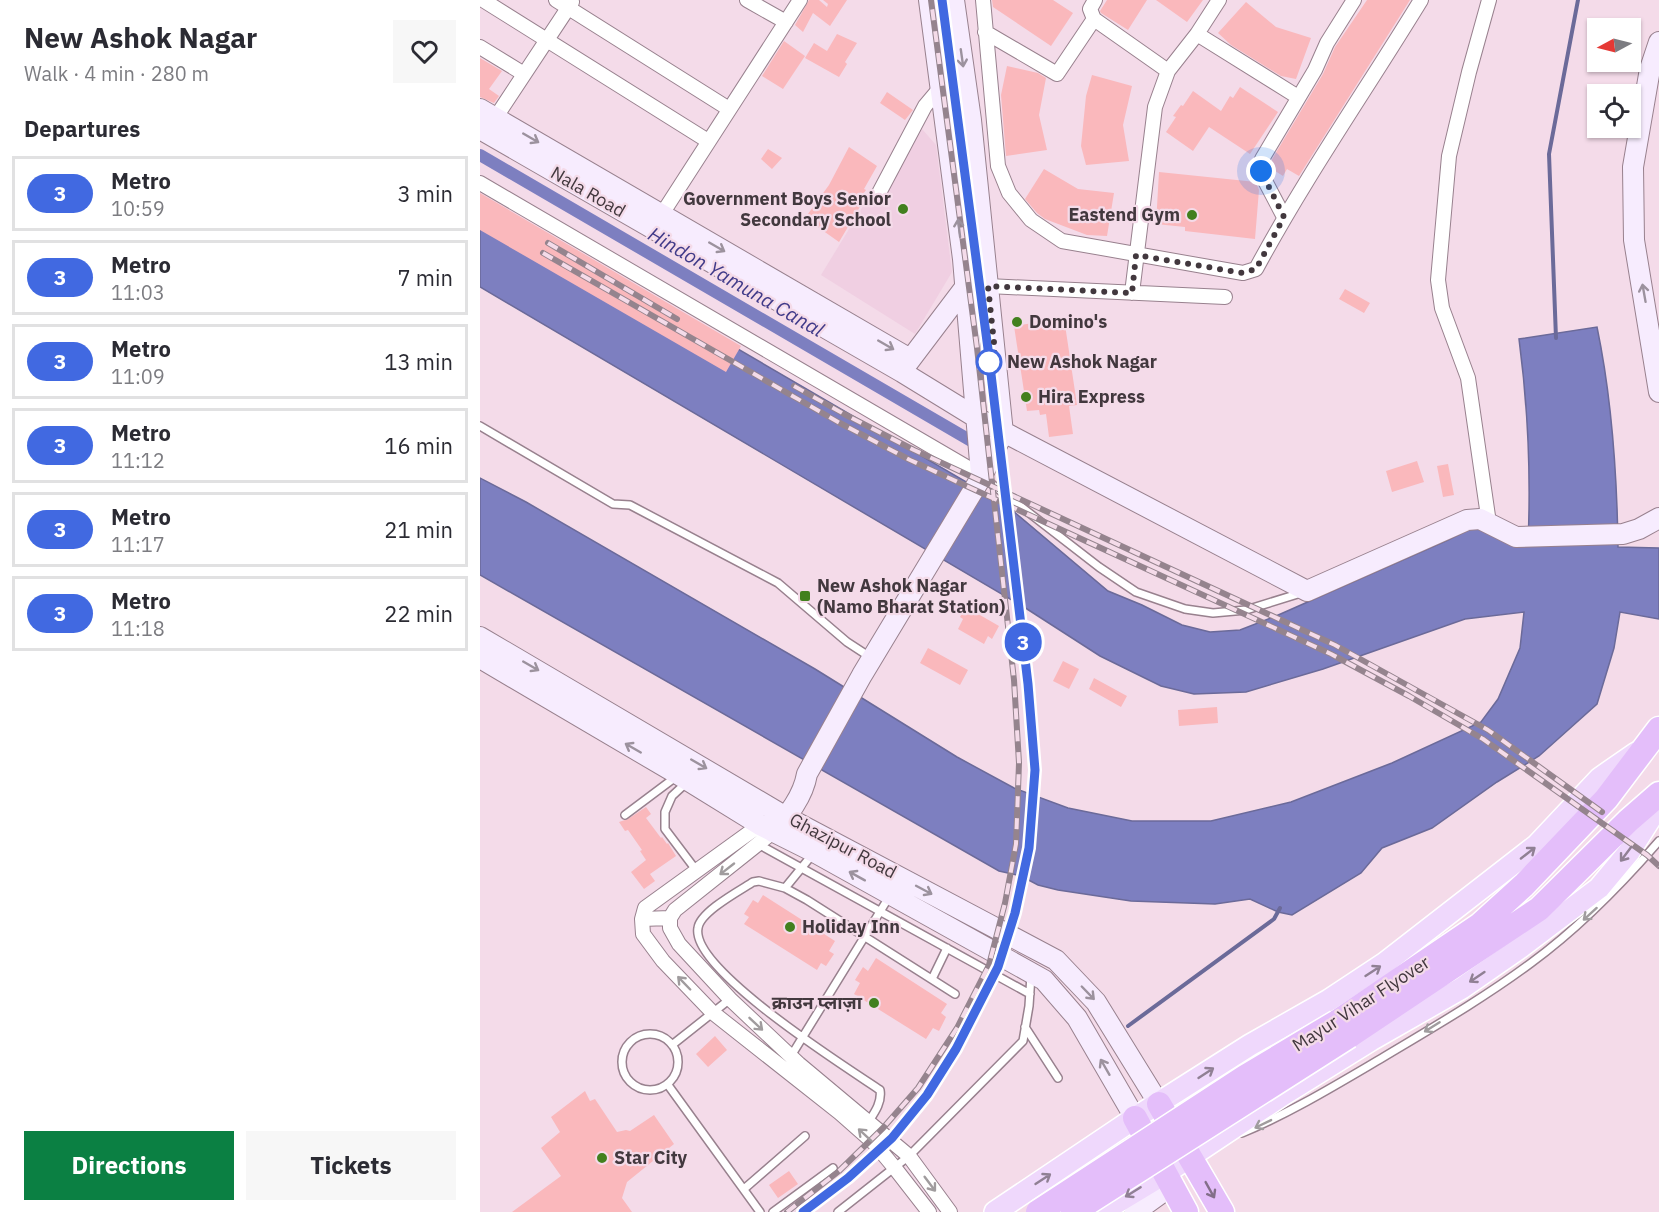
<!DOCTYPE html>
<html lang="en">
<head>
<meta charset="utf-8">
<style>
	body { margin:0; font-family:"IBM Plex Sans","Noto Sans Devanagari",sans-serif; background:#f7f7f7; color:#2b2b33; height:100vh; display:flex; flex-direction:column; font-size:22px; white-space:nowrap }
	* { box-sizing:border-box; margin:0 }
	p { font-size:20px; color:#7c7c81 }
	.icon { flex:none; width:33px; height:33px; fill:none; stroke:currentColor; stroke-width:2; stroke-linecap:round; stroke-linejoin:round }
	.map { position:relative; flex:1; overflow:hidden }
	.sheet { display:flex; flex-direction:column; background:#fff; width:480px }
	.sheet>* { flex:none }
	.badge { padding:0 12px; border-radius:20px; font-size:21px; line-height:39px }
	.needle { width:39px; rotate:263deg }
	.tools { position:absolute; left:1107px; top:18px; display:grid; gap:12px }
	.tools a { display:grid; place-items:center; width:54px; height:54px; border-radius:0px; background:#fff; box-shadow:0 2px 4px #0004; font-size:30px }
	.you { position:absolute; width:30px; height:30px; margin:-15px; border:4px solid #fff; border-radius:50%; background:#1a73e8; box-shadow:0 0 0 9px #1a73e833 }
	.map>.badge { position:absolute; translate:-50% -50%; box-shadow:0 0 0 3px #fff }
	h2 { padding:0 24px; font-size:22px; line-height:54px }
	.round { display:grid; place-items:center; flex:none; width:63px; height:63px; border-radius:0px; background:#f7f7f7 }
	.head { display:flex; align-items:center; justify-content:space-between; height:102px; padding:0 24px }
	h1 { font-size:28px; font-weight:700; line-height:45px }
	.button { display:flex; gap:12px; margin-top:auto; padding:12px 24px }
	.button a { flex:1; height:69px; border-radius:0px; background:#0b8043; color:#fff; font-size:24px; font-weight:700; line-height:69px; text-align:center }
	.button a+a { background:#f7f7f7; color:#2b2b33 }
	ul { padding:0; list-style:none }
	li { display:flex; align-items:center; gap:18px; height:75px; margin:0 12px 9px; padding:0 12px; border:3px solid #e1e1e2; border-radius:0px }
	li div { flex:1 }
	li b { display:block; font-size:22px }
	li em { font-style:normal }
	li .badge { min-width:66px; font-weight:700; text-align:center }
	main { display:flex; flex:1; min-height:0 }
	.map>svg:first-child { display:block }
	.built { fill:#f0cfe2 }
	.water { fill:#7d7fc0; stroke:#6b6a99; stroke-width:1.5 }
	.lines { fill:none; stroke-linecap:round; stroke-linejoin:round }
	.stream { stroke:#6b6a99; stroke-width:4 }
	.canal { stroke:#7d7fc0; stroke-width:12 }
	.building { fill:#fab8bc }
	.lane-casing { stroke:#98818e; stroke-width:10 }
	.street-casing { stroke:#98818e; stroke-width:16 }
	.secondary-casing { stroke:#98818e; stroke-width:22 }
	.primary-casing { stroke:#fff; stroke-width:24 }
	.highway-casing { stroke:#fff; stroke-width:27 }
	.lane { stroke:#fff; stroke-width:7 }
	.street { stroke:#fff; stroke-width:14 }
	.secondary { stroke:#f7ecfe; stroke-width:20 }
	.primary { stroke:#efd8fc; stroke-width:21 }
	.highway { stroke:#e4befa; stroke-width:24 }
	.rail-casing { stroke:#95848e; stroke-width:6 }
	.rail { stroke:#f4dbe9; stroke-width:4; stroke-dasharray:11; stroke-linecap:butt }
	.highway-bridge-casing { stroke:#fff; stroke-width:27; stroke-linecap:butt }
	.highway-bridge { stroke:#e4befa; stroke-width:24 }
	.oneway { stroke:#9c929e }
	.oneway2 { stroke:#908094 }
	.oneway3 { stroke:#a09c9e }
	.oneway4 { stroke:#836e89 }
	.line-casing { stroke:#fff; stroke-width:14 }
	.line { stroke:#4169e1; stroke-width:9 }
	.walk { stroke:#42383e; stroke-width:6; stroke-dasharray:0 10.8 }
	.poi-dot { fill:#42801e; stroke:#f4dbe9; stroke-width:2 }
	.stop-dot { fill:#fff; stroke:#4169e1; stroke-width:3 }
	.labels { text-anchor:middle; stroke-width:4.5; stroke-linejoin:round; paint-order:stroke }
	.street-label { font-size:18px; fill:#42383e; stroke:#f4dbe9 }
	.poi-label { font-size:18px; font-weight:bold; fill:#42383e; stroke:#f4dbe9; text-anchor:start }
	.stop-label { font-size:18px; font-weight:bold; fill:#42383e; stroke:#f4dbe9; text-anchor:start }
	.water-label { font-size:20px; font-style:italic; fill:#403a89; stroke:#f4dbe9 }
</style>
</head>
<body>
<main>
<section class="sheet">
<div class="head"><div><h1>New Ashok Nagar</h1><p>Walk · 4 min · 280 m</p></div><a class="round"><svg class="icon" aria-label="heart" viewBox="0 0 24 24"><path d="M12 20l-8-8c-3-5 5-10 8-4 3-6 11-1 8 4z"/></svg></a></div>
<h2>Departures</h2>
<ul>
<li><span class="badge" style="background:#4169e1;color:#fff">3</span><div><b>Metro</b><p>10:59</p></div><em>3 min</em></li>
<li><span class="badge" style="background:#4169e1;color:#fff">3</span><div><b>Metro</b><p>11:03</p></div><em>7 min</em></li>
<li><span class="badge" style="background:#4169e1;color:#fff">3</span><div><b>Metro</b><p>11:09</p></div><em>13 min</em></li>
<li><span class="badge" style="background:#4169e1;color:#fff">3</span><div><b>Metro</b><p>11:12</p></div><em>16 min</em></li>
<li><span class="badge" style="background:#4169e1;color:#fff">3</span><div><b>Metro</b><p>11:17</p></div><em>21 min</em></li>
<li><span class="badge" style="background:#4169e1;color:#fff">3</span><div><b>Metro</b><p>11:18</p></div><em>22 min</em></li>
</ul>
<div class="button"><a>Directions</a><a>Tickets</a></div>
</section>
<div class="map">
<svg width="1179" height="1212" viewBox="0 0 1179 1212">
	<rect width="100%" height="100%" fill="#f4dbe9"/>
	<path class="built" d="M435 121 456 145 472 272 435 334 341 275Z"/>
	<path class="water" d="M0 199 526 505 628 591 662 605 702 625 730 632 760 630 796 616 968 540 1000 524 1048 544C1051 476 1048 407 1039 339L1117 327C1132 399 1137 474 1138 547L1179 548V619L1140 612 1134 648 1117 704 1059 756 1017 782 952 828 902 848 881 873 812 915 798 912 770 899 735 904 651 901 578 890 558 885 541 876 519 871 0 575V478L46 502 335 669 477 757 534 788 588 808 652 821H731L811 802 912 763 1001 722 1018 699 1040 648 1044 612 985 619 843 669 766 692 714 694 681 686 620 656 547 609 0 287Z"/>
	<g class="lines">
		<path class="stream" d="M1076 338 1069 154 1098 0
			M648 1026 794 919 800 908"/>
		<path class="canal" d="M0 155 493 442"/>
	</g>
	<path class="building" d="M329 0H339L347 7 348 4 343 0H367L350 26 333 13 323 32 315 25Z
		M512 0H573L593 13 571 46 513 7Z
		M627 0H667L648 30 621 13 620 11Z
		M676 0H723L707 22Z
		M887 0H930L819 176 807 169 803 176 792 169 791 161 843 74 855 47Z
		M766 2 796 27 831 38 816 79 801 76 751 45 738 33Z
		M357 34 377 43 365 62 367 64 359 77 325 58 334 43 347 51Z
		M304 41 325 56 303 89 282 76Z
		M0 58 22 71 9 89 19 96 14 103 0 97Z
		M527 66 558 73 566 78 559 115 567 150 526 156 521 95Z
		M612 75 652 86 643 125 649 161 606 165 601 146 606 96Z
		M760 87 798 112 770 154 729 127 713 151 686 132 696 117 693 116 701 105 703 106 713 91 741 111 750 96 753 98Z
		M407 92 433 110 425 120 400 103Z
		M369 147 397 166 384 189 386 190 377 203 381 205 359 242 325 218 349 185Z
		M288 149 302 158 292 169 281 159Z
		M564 169 598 189 634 193 627 236 607 235 565 219 557 213 545 199Z
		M679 172 776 182 779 190 775 239 705 231V227L676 224Z
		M0 193 261 346 246 372 0 230Z
		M865 289 890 303 884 313 859 299Z
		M584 318 597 405 589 406 593 434 569 437 566 414 560 415 559 410 547 411 534 326Z
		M937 461 944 482 912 492 906 471Z
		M968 464 974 495 963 497 957 466Z
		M486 607 519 626 512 639 508 636 504 644 478 629 483 619 480 617Z
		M448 648 488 670 480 685 440 663Z
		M583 661 599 669 589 689 573 681Z
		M614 678 647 696 641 707 609 689Z
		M737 707 738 723 699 726 698 710Z
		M166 807 171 814 166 818 181 838 182 837 187 844 188 843 196 856 170 874 175 881 164 889 151 872 166 860 160 851 162 850 148 830 145 831 139 822 148 819Z
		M283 895 355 941 349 951 354 954 346 966 341 963 337 970 264 924 269 917 264 914 273 900 278 903Z
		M396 958 467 1004 461 1013 466 1017 459 1031 453 1028 446 1039 374 994 380 983 375 980 383 967 388 971Z
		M235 1036 247 1050 228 1067 216 1054Z
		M105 1091 110 1101 115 1099 137 1132 146 1130 150 1131 174 1115 194 1144 147 1182 142 1198 152 1212H32L81 1176 61 1148 80 1132 71 1117Z
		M309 1171 318 1184 298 1198 289 1185Z"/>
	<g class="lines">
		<g class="lane-casing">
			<path id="lane" d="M0 426 133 504 150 505 298 583 367 642 390 657
				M504 478 619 567 656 592 705 609 733 613 766 610 821 593
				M206 783 192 796 185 812V829L216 870
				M145 815 197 776
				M278 844 550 994
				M305 888 332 855
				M452 979 467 948
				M545 1027 578 1078
				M142 1062a28 28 0 1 1 56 0a28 28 0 1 1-56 0Z
				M192 1045 250 999
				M311 1056 409 897
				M188 1085 280 1212
				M389 1121C395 1112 402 1102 400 1090 366 1067 210 969 218 928 220 912 259 891 273 882L279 881 305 888 327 900 475 994
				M762 1133C810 1113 856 1085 902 1058 952 1028 1004 998 1051 963 1099 928 1140 886 1179 841
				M264 1189 325 1136
				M293 1212 353 1168
				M358 1212 429 1156 543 1041 549 1006 551 975"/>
		</g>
		<g class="street-casing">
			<path id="street" d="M3 0 228 141
				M76 0 249 109
				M267 0 306 22
				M503 0 518 166 529 193 551 220 582 241 763 273 776 269C826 176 886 90 941 0
				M615 0 610 9 614 19 688 71
				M505 32 577 74 614 19
				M717 34 818 97
				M0 47 44 74
				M12 123 92 2
				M0 183 502 476
				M399 193 445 106 461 87
				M182 214 320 0
				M804 217 783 177 782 159 835 70 847 43 874 0
				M486 286H508L745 297
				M652 293 675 107 688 71 717 34 739 0
				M1009 523 988 378 962 308 958 280 969 156 989 72 1009 0
				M280 825 165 908 162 919 163 934 183 961 232 1012 360 1113 394 1143 414 1167 449 1212
				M293 832 195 910 190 918V928L199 944 250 999 319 1064 429 1156 470 1212
				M162 919 190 918"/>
		</g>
		<g class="secondary-casing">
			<path id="secondary" d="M449 0 483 259 501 474
				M1179 42 1170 69 1153 167 1154 240 1179 392
				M0 109 430 359
				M0 129 422 372 497 418 827 591 987 520 1000 519 1036 537 1143 534 1159 529 1179 518
				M424 368 486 286
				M0 637 306 817 576 960 616 1002 679 1104
				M0 658 199 775 280 825 334 852 564 980 597 1018 655 1118
				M293 832C308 815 323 797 327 774L382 675 502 476 523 433 491 120 474 0
				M655 1212 691 1186"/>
		</g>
		<g class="primary-casing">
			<path id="primary" d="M515 1212 655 1118 770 1045 849 1000 905 963 1057 845 1120 778 1156 753
				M621 1212 684 1174 804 1094 891 1040 982 988 1041 947 1119 888 1149 852 1179 805"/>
		</g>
		<g class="highway-casing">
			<path id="highway" d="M857 1022 1000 925 1044 885 1126 799 1179 729
				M869 1036 1059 909 1148 821 1179 794
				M679 1104 742 1212
				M655 1118 706 1212"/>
		</g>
		<use href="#lane" class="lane"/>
		<use href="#street" class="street"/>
		<use href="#secondary" class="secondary"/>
		<use href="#primary" class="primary"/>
		<use href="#highway" class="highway"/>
		<g class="rail-casing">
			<path id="rail" d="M68 243 197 319
				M63 253 358 422 430 460 851 654 929 696 1003 739 1167 855 1179 866
				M314 386 364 414 434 450 855 645 1008 730 1122 812
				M307 1212 359 1171 403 1128 438 1088 477 1028 509 965 525 903 536 844 539 763 534 680 497 348 451 0
				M323 1212 368 1178 412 1138 447 1095 486 1033 518 967 535 913 549 848 555 770 548 684 508 349 462 0"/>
		</g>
		<use href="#rail" class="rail"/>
		<g class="highway-bridge-casing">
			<path id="highway-bridge" d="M558 1212 765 1077 857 1022
				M593 1212 869 1036"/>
		</g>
		<use href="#highway-bridge" class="highway-bridge"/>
	</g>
	<defs><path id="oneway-shaft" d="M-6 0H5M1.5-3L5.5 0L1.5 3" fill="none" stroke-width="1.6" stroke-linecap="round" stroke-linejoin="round" transform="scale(1.5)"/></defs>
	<g class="oneway">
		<use href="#oneway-shaft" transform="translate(482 58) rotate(82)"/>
		<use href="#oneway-shaft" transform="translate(51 138) rotate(30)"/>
		<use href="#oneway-shaft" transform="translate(479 228) rotate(-97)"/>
		<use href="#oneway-shaft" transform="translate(237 247) rotate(30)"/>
		<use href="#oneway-shaft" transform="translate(1164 293) rotate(-100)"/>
		<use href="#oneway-shaft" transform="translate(406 345) rotate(30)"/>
		<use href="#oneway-shaft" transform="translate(51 666) rotate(30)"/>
		<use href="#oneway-shaft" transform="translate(153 748) rotate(-150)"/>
		<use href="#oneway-shaft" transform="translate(219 764) rotate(30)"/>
		<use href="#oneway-shaft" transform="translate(377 876) rotate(-151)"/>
		<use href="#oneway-shaft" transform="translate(444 890) rotate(28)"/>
		<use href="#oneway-shaft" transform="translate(608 993) rotate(46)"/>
		<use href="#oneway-shaft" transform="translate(625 1067) rotate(-120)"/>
	</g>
	<g class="oneway2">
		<use href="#oneway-shaft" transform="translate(1048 853) rotate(-38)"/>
		<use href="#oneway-shaft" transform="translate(1146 854) rotate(127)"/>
		<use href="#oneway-shaft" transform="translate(893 971) rotate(-33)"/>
		<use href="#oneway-shaft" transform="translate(997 977) rotate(146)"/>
		<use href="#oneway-shaft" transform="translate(726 1073) rotate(-33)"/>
		<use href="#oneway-shaft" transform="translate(563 1179) rotate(-33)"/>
		<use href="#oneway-shaft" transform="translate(653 1192) rotate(148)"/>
	</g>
	<g class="oneway3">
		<use href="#oneway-shaft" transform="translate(247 869) rotate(142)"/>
		<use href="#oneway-shaft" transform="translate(1110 914) rotate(138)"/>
		<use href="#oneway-shaft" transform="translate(204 983) rotate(-134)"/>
		<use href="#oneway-shaft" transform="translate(276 1024) rotate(43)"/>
		<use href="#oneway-shaft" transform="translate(952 1027) rotate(148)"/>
		<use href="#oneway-shaft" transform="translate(783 1124) rotate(154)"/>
		<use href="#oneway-shaft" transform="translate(385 1135) rotate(-137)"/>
		<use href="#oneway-shaft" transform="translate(450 1184) rotate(53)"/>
	</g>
	<use class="oneway4" href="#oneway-shaft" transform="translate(730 1190) rotate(61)"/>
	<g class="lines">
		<g class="line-casing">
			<path id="line" d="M323 1212 368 1178 412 1138 447 1095 476 1049 518 967 535 913 549 848 555 770 548 684 508 349 462 0"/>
		</g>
		<use href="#line" class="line"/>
		<path class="walk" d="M509 362 515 352 508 286 652 293 656 255 763 273 776 269 804 217 781 171"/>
	</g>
	<g class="poi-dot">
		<circle cx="423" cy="209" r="6"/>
		<circle cx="712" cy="215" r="6"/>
		<circle cx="537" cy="322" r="6"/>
		<circle cx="546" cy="397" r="6"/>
		<rect x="319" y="590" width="12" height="12" rx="3"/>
		<circle cx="310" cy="927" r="6"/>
		<circle cx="394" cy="1003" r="6"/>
		<circle cx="122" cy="1158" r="6"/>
	</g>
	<circle class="stop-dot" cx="509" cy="362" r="12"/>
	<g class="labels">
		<g class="street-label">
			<text transform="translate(108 192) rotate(30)" y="6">Nala Road</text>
			<text transform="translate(363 846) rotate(28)" y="6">Ghazipur Road</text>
			<text transform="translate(881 1004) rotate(-33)" y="6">Mayur Vihar Flyover</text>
		</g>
		<g class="poi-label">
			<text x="411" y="205" text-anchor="end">Government Boys Senior<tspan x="411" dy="21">Secondary School</tspan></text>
			<text x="700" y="221" text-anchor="end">Eastend Gym</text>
			<text x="549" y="328">Domino's</text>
			<text x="558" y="403">Hira Express</text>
			<text x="337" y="592">New Ashok Nagar<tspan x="337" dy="21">(Namo Bharat Station)</tspan></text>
			<text x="322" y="933">Holiday Inn</text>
			<text x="382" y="1009" text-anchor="end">क्राउन प्लाज़ा</text>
			<text x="134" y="1164">Star City</text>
		</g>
		<g class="stop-label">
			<text x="527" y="368">New Ashok Nagar</text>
		</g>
		<g class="water-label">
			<text transform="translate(256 282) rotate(30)" y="7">Hindon Yamuna Canal</text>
		</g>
	</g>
</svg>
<div class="tools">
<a><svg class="needle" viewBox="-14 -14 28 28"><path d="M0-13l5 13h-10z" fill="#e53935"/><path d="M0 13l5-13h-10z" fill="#7c7c81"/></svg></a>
<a><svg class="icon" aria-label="locate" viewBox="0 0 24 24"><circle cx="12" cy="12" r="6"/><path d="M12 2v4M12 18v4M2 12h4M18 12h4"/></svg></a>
</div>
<div class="you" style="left:781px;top:171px"></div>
<b class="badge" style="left:543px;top:642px;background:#4169e1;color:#fff">3</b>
</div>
</main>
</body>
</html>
